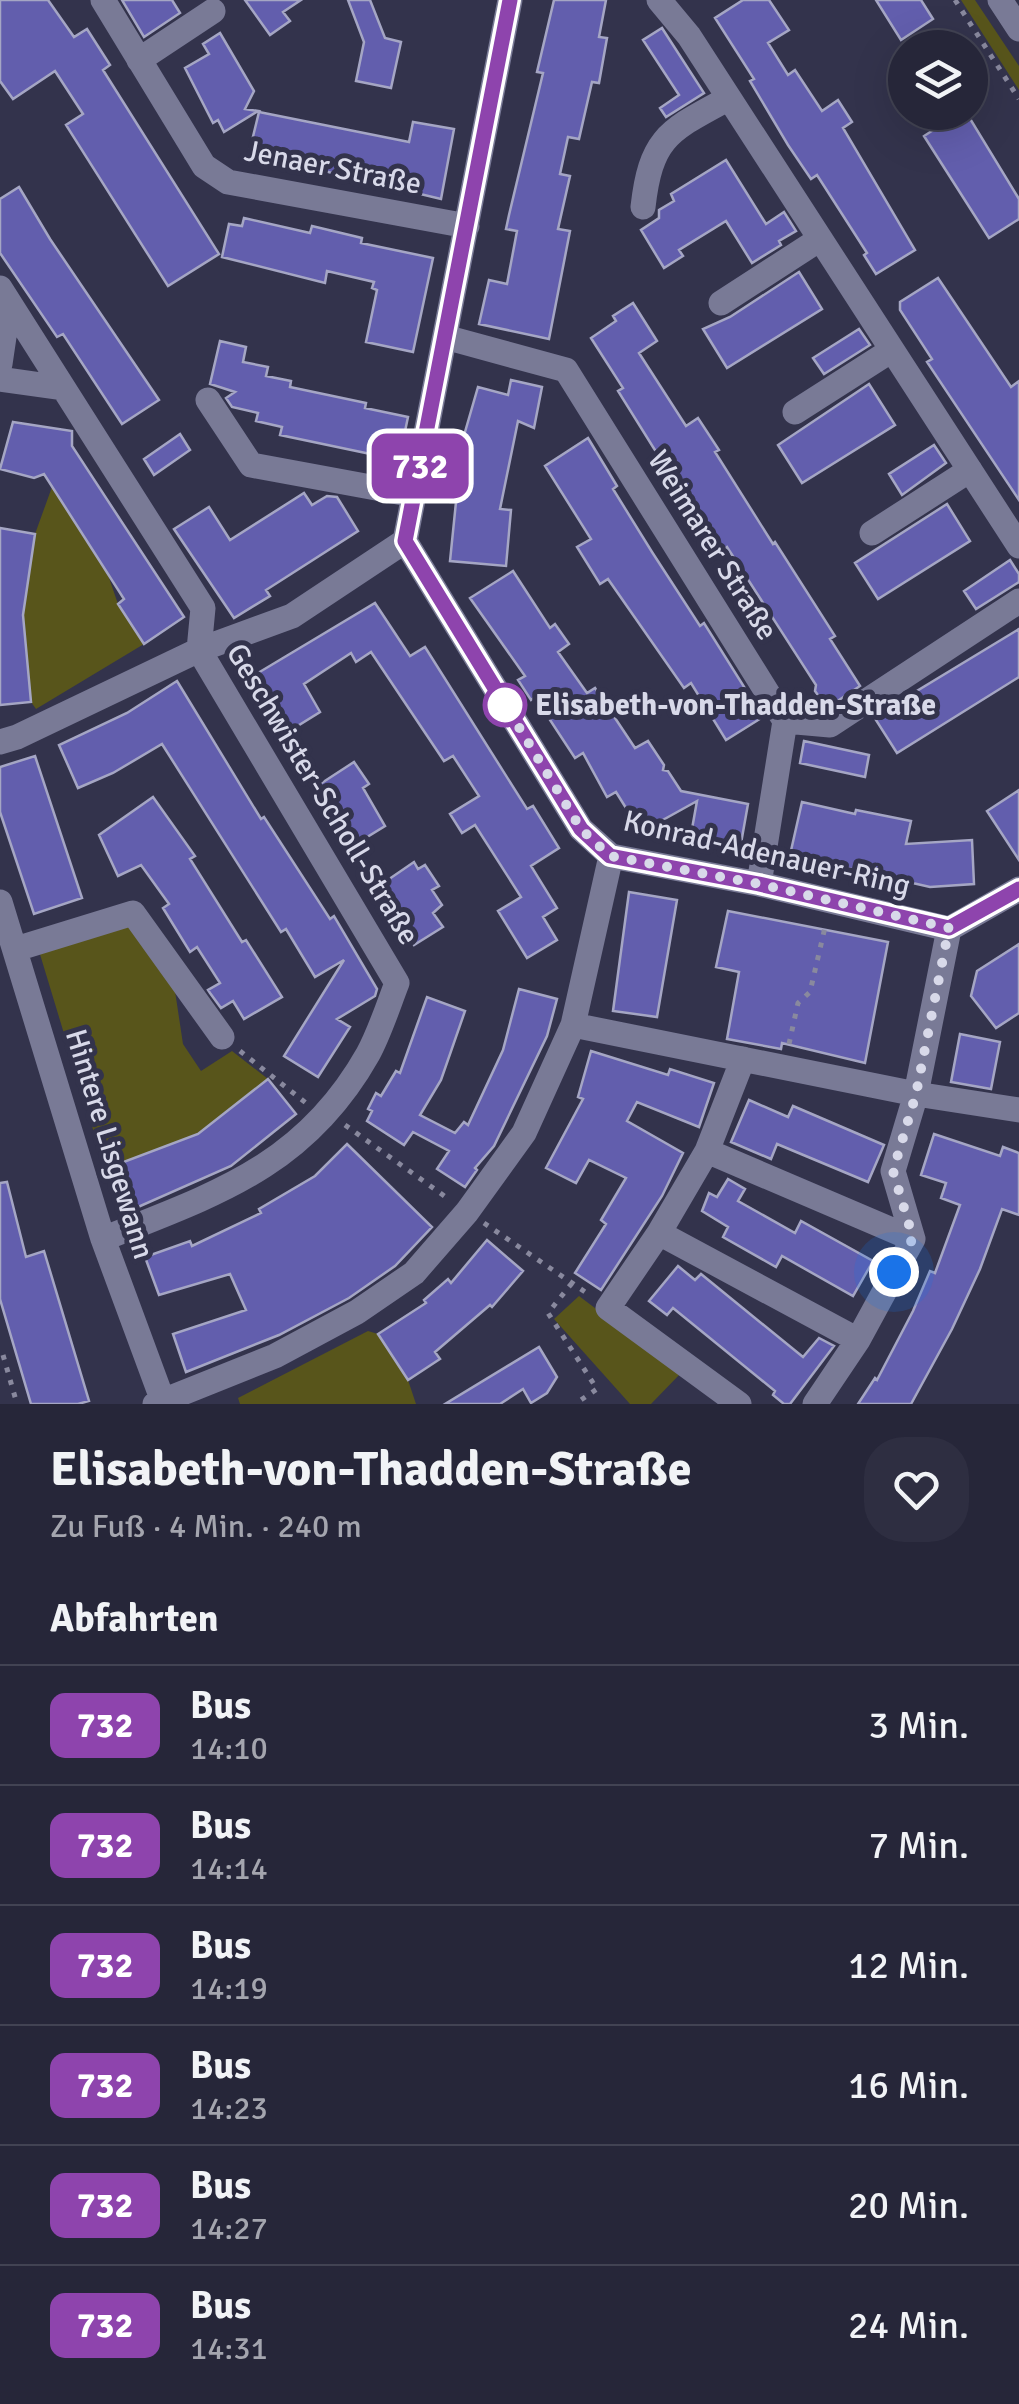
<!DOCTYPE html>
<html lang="de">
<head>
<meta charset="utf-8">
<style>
	body { margin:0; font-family:Signika,sans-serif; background:#2e2e41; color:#f1f3f6; height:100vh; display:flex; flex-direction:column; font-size:38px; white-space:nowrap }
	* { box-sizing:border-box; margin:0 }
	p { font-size:32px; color:#a4a5ae }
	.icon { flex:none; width:55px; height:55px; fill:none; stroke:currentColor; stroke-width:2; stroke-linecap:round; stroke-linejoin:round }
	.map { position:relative; height:1404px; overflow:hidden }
	.side { display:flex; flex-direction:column; background:#262639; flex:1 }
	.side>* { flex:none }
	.badge { padding:0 20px; border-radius:15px; font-size:35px; line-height:65px }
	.buttons { position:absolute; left:888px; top:30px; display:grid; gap:20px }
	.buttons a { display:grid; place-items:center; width:100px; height:100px; border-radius:50%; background:#262639; box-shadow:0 10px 40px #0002,0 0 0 2px #424353; font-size:50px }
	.you { position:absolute; width:50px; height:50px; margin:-25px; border:8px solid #fff; border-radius:50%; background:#1a73e8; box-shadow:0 0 0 15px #1a73e833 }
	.map>.badge { position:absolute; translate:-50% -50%; box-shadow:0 0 0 5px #fff }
	h2 { padding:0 50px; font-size:38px; line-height:90px }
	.round { display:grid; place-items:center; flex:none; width:105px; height:105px; border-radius:40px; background:#2e2e41 }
	.headline { display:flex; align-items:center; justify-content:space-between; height:170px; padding:0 50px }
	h1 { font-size:48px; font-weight:800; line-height:75px }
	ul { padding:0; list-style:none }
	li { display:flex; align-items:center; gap:30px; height:120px; padding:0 50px; border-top:2px solid #424353 }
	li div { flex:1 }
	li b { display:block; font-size:38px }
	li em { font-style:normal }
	li .badge { min-width:110px; font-weight:700; text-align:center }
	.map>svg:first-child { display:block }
	.green { fill:#58551b }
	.building { fill:#625ead; stroke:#a5a6c4; stroke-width:2.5 }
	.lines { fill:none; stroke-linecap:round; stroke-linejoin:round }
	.path { stroke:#89899e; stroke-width:5; stroke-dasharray:5 8; stroke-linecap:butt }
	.minor { stroke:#797a96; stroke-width:25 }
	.line-casing { stroke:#fff; stroke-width:22 }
	.line { stroke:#8e44ad; stroke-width:15 }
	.walk { stroke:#d8d9e9; stroke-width:10; stroke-dasharray:0 18 }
	.stop-dot { fill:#fff; stroke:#8e44ad; stroke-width:5 }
	.labels { text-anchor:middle; stroke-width:10; stroke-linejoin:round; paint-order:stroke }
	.street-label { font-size:30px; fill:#d8d9e9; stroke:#33334c }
	.stop-label { font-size:30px; font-weight:bold; fill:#d8d9e9; stroke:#33334c; text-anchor:start }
</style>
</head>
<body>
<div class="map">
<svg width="1019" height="1404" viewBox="0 0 1019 1404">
	<rect width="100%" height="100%" fill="#33334c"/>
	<path class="green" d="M961 0H975L1019 66V90Z
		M52 487 107 572 118 604 144 644 36 709 31 702 23 614 35 534Z
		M134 925 175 991 183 1044 201 1071 232 1051 268 1079 198 1134 105 1169 39 951Z
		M579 1296 681 1373 651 1404H630L554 1319Z
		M368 1331 378 1334 408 1380 416 1404H240L238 1398Z"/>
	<path class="building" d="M0 0H48L74 37 87 29 110 65 103 70 219 254 168 286 66 125 83 114 55 71 13 99 0 81Z
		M122 0H172L180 13 144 37Z
		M245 0H301L283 12 290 21 270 35Z
		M348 0H370L385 38 401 42 391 88 356 81 364 42Z
		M554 0H606L599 37 607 38 599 83 592 82 579 139 568 137 560 174 570 176 558 229 570 231 549 339 479 324 489 280 507 284 517 231 506 229 509 215 543 73 537 72Z
		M743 0H769L789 30 768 43 788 75 795 70 822 111 838 100 852 122 843 128 915 250 876 274 864 255 867 253 817 175 811 179 788 145 750 81 754 79 715 18Z
		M876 0H921L933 19 901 40Z
		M662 28 704 93 666 117 660 108 679 95 643 40Z
		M220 33 254 91 245 109 258 111 224 132 218 120 213 123 185 68 209 54 203 44Z
		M259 112 409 142 413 122 454 129 441 199 249 153Z
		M961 112H966L1019 199V219L989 238 924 136Z
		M726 160 766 224 784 212 796 231 779 241 781 245 752 263 726 221 679 250 683 256 664 268 641 230 659 218V210L674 201 671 194Z
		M19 187 50 239 159 400 122 424 63 334 57 337 0 253V199Z
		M244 218 310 233 312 226 362 238 361 243 433 258 413 352 366 342 377 290 372 288 374 282 327 271 325 283 222 257 229 224 242 226Z
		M799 272 822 309 727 368 703 329 730 317Z
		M938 278 1011 387 1019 381V500L927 362 932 359 900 310V302Z
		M633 303 657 341 639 353 686 426 698 418 719 450 715 452 773 544 775 542 835 636 830 639 860 686 827 708 815 691 816 685 727 547 721 551 653 447 618 391 623 388 591 338 616 321 613 316Z
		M859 329 870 345 824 374 813 358Z
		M220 341 246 347 243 362 268 367 266 376 291 381 290 387 366 403 365 408 408 417 399 460 280 435 282 427 256 421 258 413 232 407 226 398 235 392 210 384Z
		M511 380 542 387 534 428 518 421 500 509 511 510 506 566 450 561 456 502H451L465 432 478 387 508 395Z
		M869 384 895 425 802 483 778 445Z
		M13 422 72 431V446L184 617 144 644 118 604 124 599 44 474 34 478 0 469Z
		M180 434 190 450 154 475 144 459Z
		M588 438 617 486 613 489 652 552 700 626 704 623 763 717 726 740 691 683 684 688 608 579 600 584 577 547 591 539 545 466Z
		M934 445 946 463 902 495 889 474Z
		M304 493 312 505 327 496 337 497 358 531 266 590 270 596 234 618 174 529 209 507 230 540Z
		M947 504 970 541 878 599 855 563Z
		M0 528 35 534 23 615 31 702 0 705Z
		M1010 560 1019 574V582L976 609 964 591Z
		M513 571 550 628 555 624 569 644 558 652 587 693 595 688 635 748 648 741 664 765 663 770 668 771 681 791 748 804 740 849 690 840 697 801 641 832 616 792 607 797 583 753 575 758 535 697 531 700 518 680 525 676 470 598Z
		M375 603 410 656 425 647 527 809 533 806 559 848 531 866 557 908 543 917 557 940 527 958 498 911 521 897 475 825 462 833 450 814 479 796 453 756 444 761 371 652 356 662 351 653 304 684 320 712 283 735 248 679Z
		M1019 629V677L897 753 874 717Z
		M177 681 261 819 264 817 330 919 334 916 377 989 375 996 337 1019 350 1027 318 1077 284 1056 344 960 315 977 286 929 281 932 162 744 113 773 78 788 59 745 127 713Z
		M804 741 869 755 865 777 800 763Z
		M35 756 82 898 34 914 0 812V767Z
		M354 762 369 784 363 788 385 826 354 845 314 788Z
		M1019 790V860L987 811Z
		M153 797 195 856 190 859 242 942 246 940 282 997 244 1019 233 1001 221 1008 210 993 208 990 220 983 197 947 190 952 163 908 169 904 141 865 118 876 99 835Z
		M802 802 855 814 856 810 911 821 906 844 972 840 974 884 930 887 790 855Z
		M414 862 418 869 425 865 439 886 432 890 442 905 433 913 443 927 414 945 376 888Z
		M629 892 677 900 657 1017 613 1011Z
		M728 911 888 942 865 1063 782 1043 781 1049 727 1039 739 972 716 967Z
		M1019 944V1013L996 1028 971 996 977 971Z
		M519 989 557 999 547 1036 494 1146 475 1168 477 1170 465 1187 437 1169 449 1151 413 1132 404 1145 367 1121 372 1111 368 1109 376 1093 381 1096 396 1071 400 1073 427 997 465 1011 441 1080 420 1115 455 1133 464 1122 468 1125 503 1050Z
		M960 1034 1000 1042 991 1089 951 1082Z
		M591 1051 668 1075 670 1069 714 1083 699 1127 637 1102 627 1121 683 1153 662 1196 601 1290 575 1273 606 1224 601 1220 626 1178 589 1160 576 1183 546 1168 583 1099 578 1097Z
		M268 1079 296 1114 231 1166 120 1215 105 1169 198 1134Z
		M749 1100 788 1117 793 1106 884 1145 868 1182 777 1144 771 1159 731 1142Z
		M934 1134 1000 1156 1003 1147 1019 1153V1215L1002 1209 980 1269 952 1329 911 1404H858L875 1378 877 1380 913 1311 930 1271 935 1273 960 1205 941 1198 946 1183 921 1175Z
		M347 1144 432 1227 395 1266 349 1298 279 1335 186 1372 173 1334 246 1310 230 1274 159 1295 145 1257 190 1241 192 1246 261 1213 259 1209 315 1176Z
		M728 1179 745 1189 738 1201 795 1233 801 1221 873 1261 853 1296 782 1256 776 1267 723 1237 728 1227 702 1211 709 1193 717 1197Z
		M7 1182 26 1257 44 1251 89 1401 78 1404H31L0 1299V1183Z
		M487 1240 523 1271 492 1307 490 1305 435 1352 440 1359 408 1380 378 1334 426 1303 424 1300 448 1279 451 1283Z
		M678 1266 695 1280 701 1274 803 1357 819 1338 834 1346 790 1404H784L773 1395 775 1391 673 1308 667 1315 649 1301Z
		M539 1347 557 1377 547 1393 531 1403 523 1389 500 1404H445Z"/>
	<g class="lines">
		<path class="path" d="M955 0 1019 99
			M789 1044 798 1003 810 992 826 923
			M240 1051 306 1103
			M345 1125 450 1200
			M484 1223 591 1296
			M572 1283 548 1313 597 1389 575 1404
			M3 1355 17 1404"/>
		<path class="minor" d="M103 0 204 166 228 182 467 226
			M510 0 405 541 581 829 611 856 759 884 949 929 1019 889
			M659 0 689 36 1019 546
			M1000 0 1019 29
			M139 60 213 11
			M643 207C651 135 671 130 729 98
			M0 288 203 608 199 650 397 983C388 1006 380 1032 368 1054 305 1166 216 1194 103 1239
			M721 303 820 239
			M445 337 566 370 785 721 759 884
			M0 364 9 303
			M0 379 63 388
			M208 400 251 465 414 495
			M795 412 892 350
			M872 533 970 470
			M785 721 830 725 1019 601
			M0 742 17 737 199 650 292 616 405 541
			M0 902 103 1239 164 1404
			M16 949 133 913 222 1037
			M573 1025 916 1094 1019 1110
			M707 1151 913 1239
			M659 1233 858 1340
			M155 1404 275 1356 357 1312 414 1273 467 1212 524 1133 573 1025 611 856
			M739 1404 608 1308 659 1233 707 1151 743 1059
			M815 1404 858 1340 913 1239 893 1171 916 1094 949 929"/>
	</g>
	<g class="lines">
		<g class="line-casing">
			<path id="line" d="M510 0 405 541 581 829 610 856 759 884 949 928 1019 889"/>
		</g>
		<use href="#line" class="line"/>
		<path class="walk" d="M505 705 503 701 581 829 610 856 759 884 949 928 916 1094 893 1171 913 1238 894 1272"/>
	</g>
	<circle class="stop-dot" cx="505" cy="705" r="20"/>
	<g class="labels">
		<g class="street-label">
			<text transform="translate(333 167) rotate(11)" y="10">Jenaer Straße</text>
			<text transform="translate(713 545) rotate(58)" y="10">Weimarer Straße</text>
			<text transform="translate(323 794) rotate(59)" y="10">Geschwister-Scholl-Straße</text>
			<text transform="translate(767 853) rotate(13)" y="10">Konrad-Adenauer-Ring</text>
			<text transform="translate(110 1144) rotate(73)" y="10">Hintere Lisgewann</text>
		</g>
		<g class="stop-label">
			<text x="535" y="715">Elisabeth-von-Thadden-Straße</text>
		</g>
	</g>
</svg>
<div class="buttons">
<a><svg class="icon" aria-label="layers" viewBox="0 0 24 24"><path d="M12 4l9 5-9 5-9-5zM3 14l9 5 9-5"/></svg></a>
</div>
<div class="you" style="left:894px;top:1272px"></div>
<b class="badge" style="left:420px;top:466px;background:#8e44ad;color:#fff">732</b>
</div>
<section class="side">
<div class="headline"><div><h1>Elisabeth-von-Thadden-Straße</h1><p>Zu Fuß · 4 Min. · 240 m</p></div><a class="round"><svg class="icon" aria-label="heart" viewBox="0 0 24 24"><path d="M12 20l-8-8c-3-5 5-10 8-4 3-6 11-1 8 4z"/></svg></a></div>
<h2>Abfahrten</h2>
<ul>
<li><span class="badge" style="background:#8e44ad;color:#fff">732</span><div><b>Bus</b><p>14:10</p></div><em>3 Min.</em></li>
<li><span class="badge" style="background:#8e44ad;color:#fff">732</span><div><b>Bus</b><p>14:14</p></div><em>7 Min.</em></li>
<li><span class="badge" style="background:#8e44ad;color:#fff">732</span><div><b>Bus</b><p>14:19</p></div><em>12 Min.</em></li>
<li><span class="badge" style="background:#8e44ad;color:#fff">732</span><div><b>Bus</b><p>14:23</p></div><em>16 Min.</em></li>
<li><span class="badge" style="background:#8e44ad;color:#fff">732</span><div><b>Bus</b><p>14:27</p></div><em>20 Min.</em></li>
<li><span class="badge" style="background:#8e44ad;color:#fff">732</span><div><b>Bus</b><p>14:31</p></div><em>24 Min.</em></li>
</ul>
</section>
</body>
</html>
